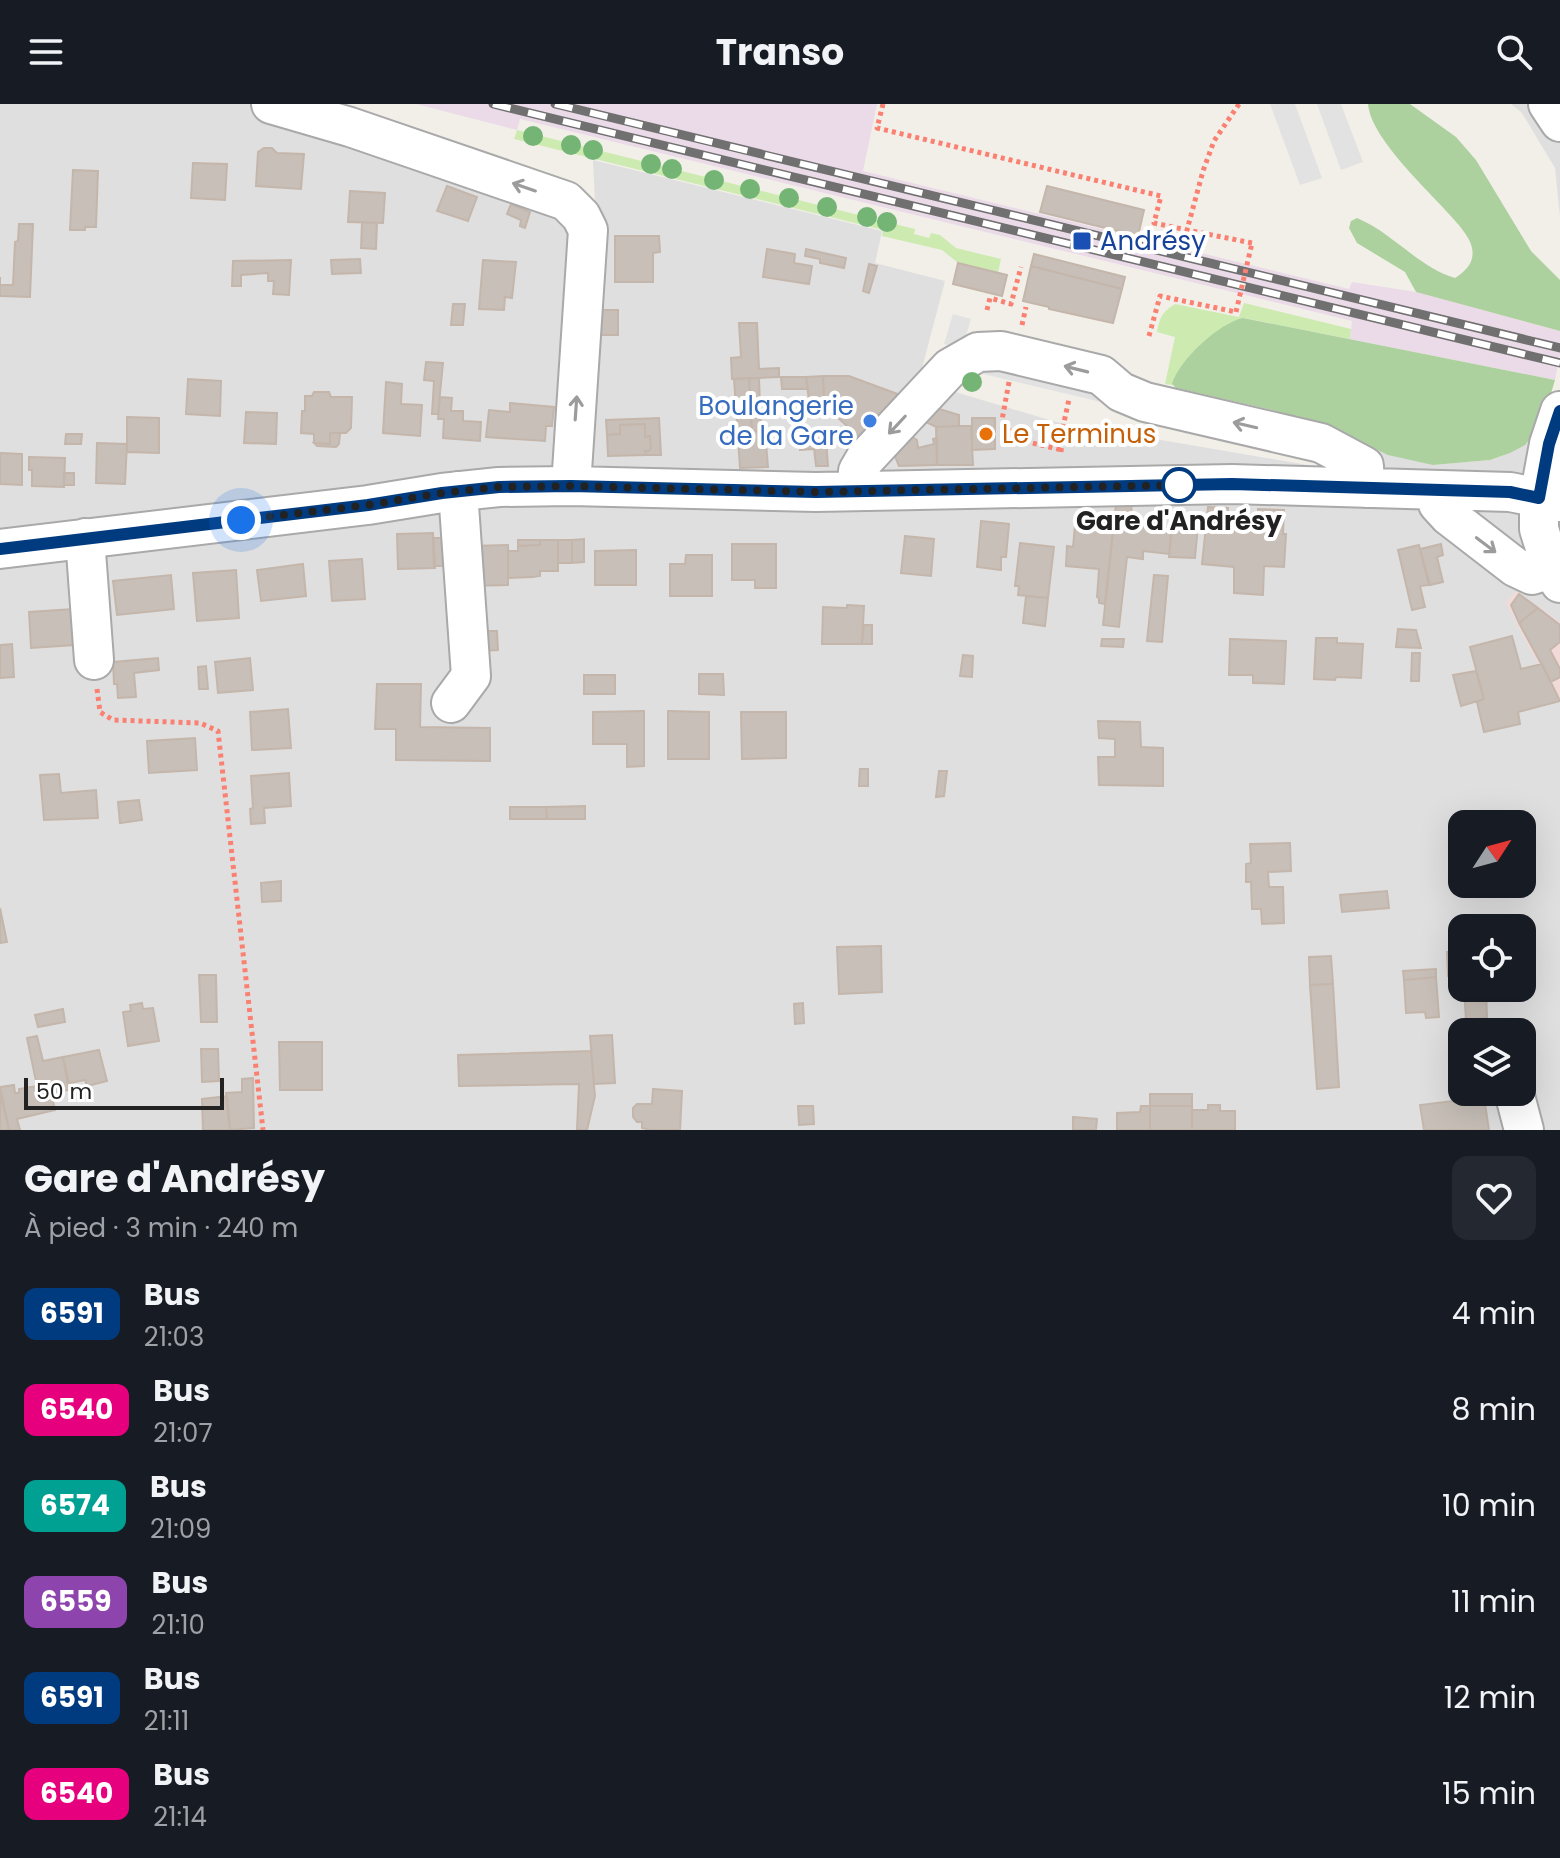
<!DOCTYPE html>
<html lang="fr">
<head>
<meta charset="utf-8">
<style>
	body { margin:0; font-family:Poppins,sans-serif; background:#242831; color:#f1f3f6; height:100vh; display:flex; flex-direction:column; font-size:30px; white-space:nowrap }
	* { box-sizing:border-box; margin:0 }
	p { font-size:26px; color:#9ea1a6 }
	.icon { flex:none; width:44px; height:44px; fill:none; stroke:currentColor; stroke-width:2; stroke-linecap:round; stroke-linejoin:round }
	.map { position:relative; height:1026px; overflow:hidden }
	.panel { display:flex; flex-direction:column; background:#171b24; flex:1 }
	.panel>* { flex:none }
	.badge { padding:0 16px; border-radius:12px; font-size:28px; line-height:52px }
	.needle { width:52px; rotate:54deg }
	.fabs { position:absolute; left:1448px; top:706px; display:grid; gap:16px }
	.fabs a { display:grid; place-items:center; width:88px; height:88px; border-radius:16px; background:#171b24; box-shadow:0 8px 32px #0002; font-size:40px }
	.scale { position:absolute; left:24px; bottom:20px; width:200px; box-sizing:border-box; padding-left:8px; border:4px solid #222; border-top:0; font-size:22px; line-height:28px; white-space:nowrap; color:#222; -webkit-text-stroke:6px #fff; paint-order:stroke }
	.you { position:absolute; width:40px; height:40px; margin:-20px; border:6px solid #fff; border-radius:50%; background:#1a73e8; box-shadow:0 0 0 12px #1a73e833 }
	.map>.badge { position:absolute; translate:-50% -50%; box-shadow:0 0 0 4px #fff }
	.round { display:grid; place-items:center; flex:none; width:84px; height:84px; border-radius:16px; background:#242831 }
	.head { display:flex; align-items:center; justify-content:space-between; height:136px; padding:0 24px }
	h1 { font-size:38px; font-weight:700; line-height:60px }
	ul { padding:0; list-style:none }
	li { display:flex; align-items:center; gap:24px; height:96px; padding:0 24px }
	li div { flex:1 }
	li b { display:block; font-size:30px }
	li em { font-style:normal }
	li .badge { min-width:88px; font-weight:700; text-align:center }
	header { display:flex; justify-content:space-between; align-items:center; height:104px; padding:0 24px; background:#171b24; font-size:36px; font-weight:700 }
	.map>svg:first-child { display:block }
	.residential { fill:#e0dfdf; fill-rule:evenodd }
	.commercial { fill:#f2dad9 }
	.industrial { fill:#ebdbe8 }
	.grass { fill:#cdebb0 }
	.forest { fill:#add19e }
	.parking { fill:#e2e2e2 }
	.building { fill:#c7bfb8; stroke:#c4b6ab; stroke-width:2 }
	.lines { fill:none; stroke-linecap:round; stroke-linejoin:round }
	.minor-casing { stroke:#a9a9a9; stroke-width:42 }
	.path { stroke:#fa8072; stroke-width:5; stroke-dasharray:4 4; stroke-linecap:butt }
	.minor { stroke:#fff; stroke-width:38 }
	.rail-casing { stroke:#707070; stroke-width:9 }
	.rail { stroke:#fff; stroke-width:6; stroke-dasharray:18; stroke-linecap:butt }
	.path-bridge { stroke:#fa8072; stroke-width:5; stroke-dasharray:4 4; stroke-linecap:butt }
	.tree { fill:#74b475 }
	.oneway { stroke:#9c9c9c }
	.line-casing { stroke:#fff; stroke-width:18 }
	.line { stroke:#003b80; stroke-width:12 }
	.walk { stroke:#222; stroke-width:8; stroke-dasharray:0 14.4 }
	.transit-dot { fill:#1a4fb4; stroke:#fff; stroke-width:3 }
	.shop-dot { fill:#3f7fe0; stroke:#fff; stroke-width:3 }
	.food-dot { fill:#e8710a; stroke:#fff; stroke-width:3 }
	.stop-dot { fill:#fff; stroke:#003b80; stroke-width:4 }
	.labels { text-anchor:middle; stroke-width:8; stroke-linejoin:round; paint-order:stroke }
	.transit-label { font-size:26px; fill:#164399; stroke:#fff; text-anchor:start }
	.shop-label { font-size:26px; fill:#366cbe; stroke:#fff; text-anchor:end }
	.food-label { font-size:26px; fill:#c56008; stroke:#fff; text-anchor:start }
	.stop-label { font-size:26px; font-weight:bold; fill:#222; stroke:#fff }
</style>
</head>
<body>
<header><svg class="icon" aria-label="menu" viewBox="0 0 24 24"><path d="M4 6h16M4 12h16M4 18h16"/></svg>Transo<svg class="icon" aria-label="search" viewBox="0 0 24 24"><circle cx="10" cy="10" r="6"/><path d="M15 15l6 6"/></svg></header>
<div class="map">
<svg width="1560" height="1026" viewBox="0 0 1560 1026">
	<rect width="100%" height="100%" fill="#f2efe9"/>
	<path class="residential" d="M0 0H314L595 100 593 56 882 127 875 159 945 177 921 268 952 287 1056 318 1319 363 1328 322 1433 361 1490 356 1510 349 1542 320 1560 322V1026H0ZM1462 720H1522V780H1462ZM1462 824H1522V884H1462ZM1462 928H1522V988H1462Z
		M1511 0H1560V113L1555 64 1522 9Z"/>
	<path class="commercial" d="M1516 487 1560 518V597L1531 547 1506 499Z"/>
	<path class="industrial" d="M416 0H877L863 67 1349 185 1352 178 1416 188 1560 227V250L1555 276 1350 235 1352 217 520 15 517 26Z"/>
	<path class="grass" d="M517 26 915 125 914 130 929 134 931 129 940 131 956 144 1001 155 998 169 958 159 942 146 882 132 883 126 514 35Z
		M1244 199 1351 225 1350 235 1244 214 1172 280 1173 281 1165 280 1175 233 1157 228C1160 213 1162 208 1175 200L1239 213Z"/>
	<path class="forest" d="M1368 0H1410L1456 33 1476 56 1531 147 1560 176V227L1416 188 1405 168 1357 139 1349 124 1351 117 1357 114C1393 129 1418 163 1455 174 1466 167 1475 158 1472 144 1470 132 1456 118 1448 109 1425 83 1371 34 1368 0Z
		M1243 214 1555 276 1542 320 1525 341 1510 349 1490 356 1433 361 1388 351 1328 322 1272 306 1176 284 1172 280C1179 256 1219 219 1243 214Z"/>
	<path class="parking" d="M1270 0H1295L1322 74 1300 81Z
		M1317 0H1341L1363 58 1341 66Z
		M953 210 971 215 962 245 944 240Z
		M987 253 1105 281 1101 298 983 270Z"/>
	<path class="building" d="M264 44H272L277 49 304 50 301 85 256 82 258 48Z
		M193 59 227 60 225 96 191 94Z
		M73 66 98 67 96 123H85V126H70Z
		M447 82 477 93 468 117 437 107Z
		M1047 82 1144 106 1138 132 1040 108Z
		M350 87 385 89 383 119 348 118Z
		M511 100 530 108 525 124 520 122 521 116 507 110Z
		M362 118 377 119 376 145 361 144Z
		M19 120H33L30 193 0 192V173V181H13L15 138 18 137Z
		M615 132H659L660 148 653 149V178H615Z
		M767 145 795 150 794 159 812 162 809 180 763 173Z
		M806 145 846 154 844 164 820 159V155L805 152Z
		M1034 150 1125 173 1122 185 1031 162Z
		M360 155 361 169 332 170 331 156Z
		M291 156 289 191 273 190 274 177H268V169L241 171V182H232L233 157Z
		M483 156 516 158 512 194 505 193 504 206 479 205Z
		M958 159 1007 171 1002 192 953 180Z
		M869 160 877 162 869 189 863 187Z
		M1031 162 1122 185 1113 219 1049 205V203L1023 197Z
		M453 200H465L463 221H451Z
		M598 206H618V231H598Z
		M739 219H757L759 265 779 264V273L732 275 731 254 741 253Z
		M426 258 443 259 438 310H432L434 277 424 276Z
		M823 272 824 295 809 296 806 273Z
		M823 272H849L903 292 864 337 838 314 849 302 839 294 824 295Z
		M781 273H806L808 285H782Z
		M749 274H759L761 327H752Z
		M749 274 752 327H765L768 363 740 364 734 275Z
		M188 275 221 277 220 312 186 310Z
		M386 278 402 280 401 300 422 301 420 332 383 329Z
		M314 288H329L331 293H352L351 324 346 329H330V340L314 339V330L301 329 302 307H305V292H312Z
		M440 293 452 294 451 307H463V317L481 318 480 337 443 334 444 315H438Z
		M510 299 554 303 552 322H546L545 337 486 333 489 306 510 308Z
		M936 304 959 311V322L936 323 924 317Z
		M246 308 277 309 276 340 244 339Z
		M127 313 159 314V349L127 348Z
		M659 314 661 351H646L645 347H649L651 344 650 332 645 333V320L620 321V330L607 331 606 316Z
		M972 314H995V345L972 346Z
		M645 320V333L650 332 651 344 649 347H645L646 351 608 352 607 331 620 330V321Z
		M959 322H971L973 361H937L936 323Z
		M799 327H812L814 345 800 346Z
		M330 329H340L339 340 336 343 317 342 314 339 330 340Z
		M66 330H82L81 340H65Z
		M911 332 917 336 918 344 934 340 933 335 937 334V361L899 362 894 350Z
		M826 334 828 362H816L813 335Z
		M97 339 127 340 125 380 96 379Z
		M0 349 22 350V381L0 380Z
		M29 353 65 354 64 383 32 382V366H29Z
		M64 369H74V381H64Z
		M1116 400H1132L1130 418 1172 424 1169 450 1143 447V455L1127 453 1119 523 1103 521Z
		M1208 403 1228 404 1226 427 1234 428V424H1247V428H1257L1258 405 1284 406 1283 430H1286L1284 463 1264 462 1263 491 1234 489V463L1202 460Z
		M981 417 1009 420 1006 453H1001V466L977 463Z
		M1172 419 1198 421 1195 454 1169 453Z
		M1075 421 1105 423 1104 425 1113 426 1105 500 1099 499V494L1097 493 1099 465 1066 462 1067 442 1073 443Z
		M433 429 435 464 398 465 397 430Z
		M905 432 934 435 931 472 901 469Z
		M433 434H444L448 462H434Z
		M584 435V458L572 459V436Z
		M518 436H540V441L518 442Z
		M540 436H558V467H540V472L533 473 508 474V447H518V442L540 441Z
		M558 436H572V459H558Z
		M1020 439 1054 443 1048 494 1018 491 1019 482H1015Z
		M732 440H776V484H755V476H732Z
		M1441 440 1443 451 1437 453 1443 478 1430 481 1420 445Z
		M508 441V481L470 482V442Z
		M1419 441 1429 481 1420 482 1425 503 1412 506 1398 446Z
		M636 446V481H595V447Z
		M686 451H712V492H670V460H685Z
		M362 455 365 495 332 497 329 457Z
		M303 460 306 492 261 497 257 466Z
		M236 466 239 514 197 517 193 469Z
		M171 471 174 505 117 511 113 477Z
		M1154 471 1168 472 1162 538 1147 537Z
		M1519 490 1538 504 1519 519 1511 501Z
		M1026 492 1048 494 1045 522 1023 519Z
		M847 501 864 502 862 540H822L823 503 847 504Z
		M1538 504 1560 521V538L1550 546 1560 565V573L1551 578 1519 519Z
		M73 505 75 541 31 544 29 508Z
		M864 521H872V540H862Z
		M1398 525 1416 526 1421 544 1396 543Z
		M481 527H497L498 546 481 547Z
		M1512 532 1521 565 1542 560 1560 597 1518 608 1520 620 1484 628 1477 598 1484 595 1470 543Z
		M1316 534H1337V539L1363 540 1361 574 1336 573 1335 576 1314 575Z
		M1102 535H1124L1123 543 1101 542Z
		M1230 535 1286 537 1284 580 1253 579V571H1229Z
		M12 540 14 573 0 574V541Z
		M1412 549H1420L1419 577H1411Z
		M963 551 973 552 972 573 960 572Z
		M158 554 159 566 134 569 136 593 118 594 117 580H114L113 558Z
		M250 554 253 586 218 589 215 558Z
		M206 562 208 585H199L198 563Z
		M1476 567 1484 595 1461 602 1453 571Z
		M699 570H723L724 591 699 590Z
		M584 571H615V590H584Z
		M377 580H421L420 623 490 624V657L396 656V625H375Z
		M288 605 291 644 252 646 250 608Z
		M644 607V662L627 663V640H593V608Z
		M668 607 709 608V655H668Z
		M741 608H786V654L742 655Z
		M1098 617 1140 618 1141 643 1163 644V682L1099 681 1098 653H1115V635L1099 634Z
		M195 634 197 666 149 669 147 637Z
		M860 665H868V682H859Z
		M939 667H947L944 692 936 693Z
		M289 669 291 702 264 704 265 719 251 720 250 705 253 704 251 672Z
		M59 670 61 689 96 686 98 714 44 716 40 671Z
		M139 696 142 716 120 719 118 698Z
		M585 702V715H547L546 703Z
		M510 703H546L547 715H510Z
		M1290 739 1291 767 1268 768 1269 783H1283L1284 819 1262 820 1261 805H1252L1251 778H1246V760L1251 759 1250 740Z
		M281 777V797L262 798 261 779Z
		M1387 787 1389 804 1342 808 1340 791Z
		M0 804 7 838 0 839Z
		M881 842 882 888 839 890 837 843Z
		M1462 847V871L1448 872 1447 848Z
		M1331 852 1333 880 1310 881 1309 853Z
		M1436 865V873L1404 876 1403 867Z
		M199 871H216L217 918H201Z
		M1436 873 1439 913 1426 914 1425 908 1406 909 1404 876Z
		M1333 880 1339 983 1317 985 1310 881Z
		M1464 884H1486L1487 914 1466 916Z
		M142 899 143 905 153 904 159 937 128 942 123 908 131 907 130 901Z
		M803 899 804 919 795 920 794 900Z
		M63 905 65 918 38 923 35 911Z
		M612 931 615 979 594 980 590 932Z
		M37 932 43 957 63 953 69 986 51 989 55 1006 17 1015 20 1026H9L0 983 14 981 15 989H19V985L37 982 27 934Z
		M279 938H322V986H280Z
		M201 945H218L219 977 202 978Z
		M99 946 107 977 87 982 85 976 69 979 63 953Z
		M591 947 595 992 587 1026H577L579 980 459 982 458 951Z
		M253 974 254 1024 230 1026 226 989 242 988V975Z
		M653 985 682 987 680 1026H650L642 1024V1018H637L633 1013V1004L637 1000H652Z
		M0 988 9 1026H0Z
		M1150 990H1192V1002H1150Z
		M227 992 230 1026H203L202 995Z
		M1484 993 1489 1026H1424L1420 1001Z
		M1208 1001H1220V1007H1235V1026H1192V1006H1208Z
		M798 1002H813L814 1020 799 1021Z
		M1141 1002H1150V1026H1117V1009L1140 1008Z
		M1150 1002H1192V1026H1150Z
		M1073 1013 1097 1015 1096 1026H1073Z"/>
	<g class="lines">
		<g class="minor-casing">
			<path id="minor" d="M271 0 350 23 566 97 581 112 588 126 571 382
				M1548 0 1560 18
				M1560 307 1549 340 1539 394V425L1551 463 1560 479
				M857 387 858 367 865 355 950 264 978 248 1001 247 1101 271 1121 288 1145 298 1321 339 1364 362 1365 384
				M1434 387 1438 400 1449 412 1515 463 1532 471 1560 462
				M85 434 94 556
				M0 445 368 401 442 389 499 383 571 382 816 388 1232 380 1510 388 1560 398
				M451 599 471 572 458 387
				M1514 988 1524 1026"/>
		</g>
		<path class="path" d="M883 0 877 24 1161 92 1154 119 1187 126
			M1239 0 1214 37 1203 67 1187 126 1252 139
			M987 206 990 194 1011 200 1021 163
			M1022 221 1026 203
			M1149 232 1160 192 1236 208
			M1009 278 1002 316 1015 335 1062 346
			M1061 348 1063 323 1069 295
			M97 585 100 608 113 616 200 619 218 627 263 1026"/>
		<use href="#minor" class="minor"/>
		<g class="rail-casing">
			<path id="rail" d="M493 0 1560 259
				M555 0 1560 244"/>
		</g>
		<use href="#rail" class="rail"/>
		<path class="path-bridge" d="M1236 208 1252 139"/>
	</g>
	<g class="tree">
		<circle cx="533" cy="32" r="10"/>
		<circle cx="571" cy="41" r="10"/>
		<circle cx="593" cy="46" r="10"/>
		<circle cx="651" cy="60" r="10"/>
		<circle cx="672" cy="65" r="10"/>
		<circle cx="714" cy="76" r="10"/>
		<circle cx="750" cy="85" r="10"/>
		<circle cx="789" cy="94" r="10"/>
		<circle cx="827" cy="103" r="10"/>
		<circle cx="867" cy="113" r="10"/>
		<circle cx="887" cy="118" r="10"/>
		<circle cx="972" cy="278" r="10"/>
	</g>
	<defs><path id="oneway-shaft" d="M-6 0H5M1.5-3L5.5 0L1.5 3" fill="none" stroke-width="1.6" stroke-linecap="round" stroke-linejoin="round" transform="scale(2)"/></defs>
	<g class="oneway">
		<use href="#oneway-shaft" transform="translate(524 83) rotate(-161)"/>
		<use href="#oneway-shaft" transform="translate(1076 265) rotate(-166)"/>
		<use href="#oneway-shaft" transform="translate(576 304) rotate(-86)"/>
		<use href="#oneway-shaft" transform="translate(897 321) rotate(133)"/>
		<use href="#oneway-shaft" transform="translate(1245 321) rotate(-167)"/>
		<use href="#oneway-shaft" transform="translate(1486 441) rotate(37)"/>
	</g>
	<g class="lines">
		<g class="line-casing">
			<path id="line" d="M0 445 368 401 442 389 499 383 571 382 816 388 1232 380 1510 388 1539 394 1549 340 1560 307"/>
		</g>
		<use href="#line" class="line"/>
		<path class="walk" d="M241 416 368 401 442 389 499 383 571 382 816 388 1182 381H1179"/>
	</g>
	<rect class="transit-dot" x="1072" y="127" width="20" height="20" rx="4"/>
	<circle class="shop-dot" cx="870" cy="317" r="8"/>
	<circle class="food-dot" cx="986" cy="330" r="8"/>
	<circle class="stop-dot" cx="1179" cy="381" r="16"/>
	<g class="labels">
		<g class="transit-label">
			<text x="1100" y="146">Andrésy</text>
		</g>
		<g class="shop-label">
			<text x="854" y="311">Boulangerie<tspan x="854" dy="30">de la Gare</tspan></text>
		</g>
		<g class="food-label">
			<text x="1002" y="339">Le Terminus</text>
		</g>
		<g class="stop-label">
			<text x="1179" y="426">Gare d'Andrésy</text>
		</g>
	</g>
</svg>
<div class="fabs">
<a><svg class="needle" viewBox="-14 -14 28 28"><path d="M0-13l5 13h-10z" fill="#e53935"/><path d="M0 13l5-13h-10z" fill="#9ea1a6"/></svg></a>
<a><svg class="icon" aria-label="locate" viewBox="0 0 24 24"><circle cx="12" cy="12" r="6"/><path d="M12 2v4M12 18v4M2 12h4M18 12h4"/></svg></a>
<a><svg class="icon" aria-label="layers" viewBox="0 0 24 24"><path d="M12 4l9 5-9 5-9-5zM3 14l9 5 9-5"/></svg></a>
</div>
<div class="scale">50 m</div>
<div class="you" style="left:241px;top:416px"></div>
</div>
<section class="panel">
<div class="head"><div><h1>Gare d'Andrésy</h1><p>À pied · 3 min · 240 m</p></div><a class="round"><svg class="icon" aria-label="heart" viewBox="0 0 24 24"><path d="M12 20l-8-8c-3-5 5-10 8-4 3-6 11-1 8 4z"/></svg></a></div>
<ul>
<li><span class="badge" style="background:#003b80;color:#fff">6591</span><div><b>Bus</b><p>21:03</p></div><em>4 min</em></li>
<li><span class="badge" style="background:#e6007e;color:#fff">6540</span><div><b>Bus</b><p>21:07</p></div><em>8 min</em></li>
<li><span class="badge" style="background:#00a092;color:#fff">6574</span><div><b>Bus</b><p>21:09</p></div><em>10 min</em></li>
<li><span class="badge" style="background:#8e44ad;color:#fff">6559</span><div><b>Bus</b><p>21:10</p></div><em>11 min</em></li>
<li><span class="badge" style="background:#003b80;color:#fff">6591</span><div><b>Bus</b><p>21:11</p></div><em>12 min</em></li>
<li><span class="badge" style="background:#e6007e;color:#fff">6540</span><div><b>Bus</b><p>21:14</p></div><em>15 min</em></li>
</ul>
</section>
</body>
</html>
